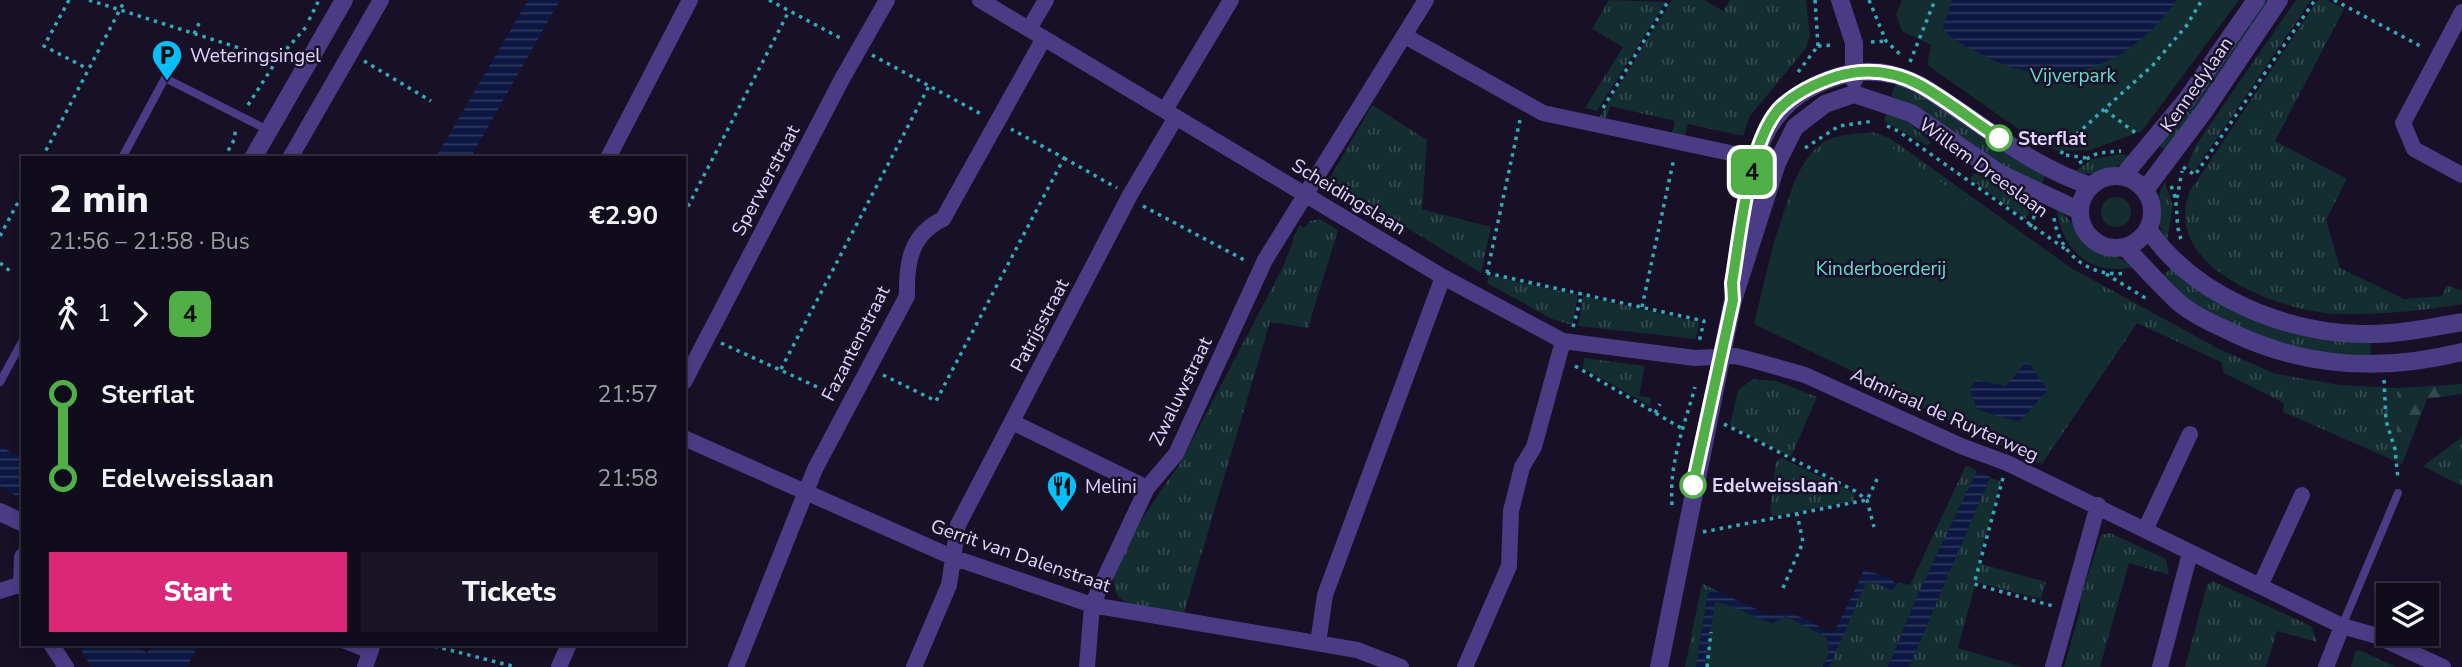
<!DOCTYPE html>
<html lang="en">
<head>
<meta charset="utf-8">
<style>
	body { margin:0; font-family:"Nunito Sans",sans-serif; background:#1a1525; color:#f1f3f6; height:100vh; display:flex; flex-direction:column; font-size:26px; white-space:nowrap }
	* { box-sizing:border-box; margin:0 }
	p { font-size:23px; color:#9c9ba3 }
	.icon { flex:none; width:38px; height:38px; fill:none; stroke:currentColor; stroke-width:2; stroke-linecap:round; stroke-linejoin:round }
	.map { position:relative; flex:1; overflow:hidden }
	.details { position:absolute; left:21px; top:156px; width:665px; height:490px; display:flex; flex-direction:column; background:#110c1c; border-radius:0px; box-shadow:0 4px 10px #0003,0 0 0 2px #302c3b }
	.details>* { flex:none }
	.badge { padding:0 14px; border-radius:10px; font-size:24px; line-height:46px }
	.buttons { position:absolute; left:2376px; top:583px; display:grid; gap:14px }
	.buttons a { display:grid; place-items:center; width:63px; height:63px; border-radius:0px; background:#110c1c; box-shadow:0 4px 10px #0003,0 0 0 2px #302c3b; font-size:35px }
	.map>.badge { position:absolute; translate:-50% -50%; box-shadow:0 0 0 4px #fff }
	.legs { display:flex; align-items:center; gap:10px; height:77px; padding:0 28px; font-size:23px }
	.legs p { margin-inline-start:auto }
	.headline { display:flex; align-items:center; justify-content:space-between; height:119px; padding:0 28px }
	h1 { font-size:38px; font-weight:800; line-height:52px }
	.primary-button { display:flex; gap:14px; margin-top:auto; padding:14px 28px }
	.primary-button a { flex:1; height:80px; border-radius:0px; background:#db2777; color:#fff; font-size:28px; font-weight:800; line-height:80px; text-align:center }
	.primary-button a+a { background:#1a1525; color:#f1f3f6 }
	ul { padding:0 28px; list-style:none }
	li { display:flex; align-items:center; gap:24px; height:84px; font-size:26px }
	li i { display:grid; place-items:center; width:10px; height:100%; margin:0 9px; background:currentColor }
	li i::after { content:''; width:18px; height:18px; margin:-9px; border:5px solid; border-radius:50%; background:#110c1c }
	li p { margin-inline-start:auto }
	li:first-child i { background:linear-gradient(#0000 50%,currentColor 0) }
	li:last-child i { background:linear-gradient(currentColor 50%,#0000 0) }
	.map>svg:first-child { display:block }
	.grass { fill:url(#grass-tufts) }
	.forest { fill:url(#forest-firs) }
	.green { fill:#132d30 }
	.water { fill:url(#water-rules) }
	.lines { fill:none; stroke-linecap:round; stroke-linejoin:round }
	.path { stroke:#33aab5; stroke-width:3.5; stroke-dasharray:3.5 5; stroke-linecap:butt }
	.service { stroke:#493c84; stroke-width:8 }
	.minor { stroke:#493c84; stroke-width:16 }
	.tertiary { stroke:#493c84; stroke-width:18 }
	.line-1-casing { stroke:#fff; stroke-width:16 }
	.line-1 { stroke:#50af46; stroke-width:10 }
	.stop-1-dot { fill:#fff; stroke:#50af46; stroke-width:3.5 }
	.labels { text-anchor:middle; stroke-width:5; stroke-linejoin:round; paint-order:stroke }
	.poi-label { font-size:19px; fill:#e0d6fe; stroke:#171026; text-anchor:start }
	.park-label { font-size:19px; fill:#63ddd0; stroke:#171026 }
	.street-label { font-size:19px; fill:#e0d6fe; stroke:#171026 }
	.stop-label { font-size:19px; font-weight:bold; fill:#e0d6fe; stroke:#171026; text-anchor:start }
</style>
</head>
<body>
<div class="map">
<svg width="2462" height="667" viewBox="0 0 2462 667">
	<defs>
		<pattern id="grass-tufts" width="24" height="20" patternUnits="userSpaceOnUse" patternTransform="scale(1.75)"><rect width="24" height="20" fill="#132d30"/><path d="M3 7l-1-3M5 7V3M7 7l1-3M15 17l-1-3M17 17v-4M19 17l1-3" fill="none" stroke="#354b4f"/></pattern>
		<pattern id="forest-firs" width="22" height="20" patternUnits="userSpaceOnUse" patternTransform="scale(1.75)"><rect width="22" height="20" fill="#132d30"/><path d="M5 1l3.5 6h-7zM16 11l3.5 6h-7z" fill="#354b4f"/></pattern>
		<pattern id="water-rules" width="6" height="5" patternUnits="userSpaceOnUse" patternTransform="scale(1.75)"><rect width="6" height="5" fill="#0c1843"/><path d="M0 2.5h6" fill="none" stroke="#2f395f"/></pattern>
	</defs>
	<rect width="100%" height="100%" fill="#171026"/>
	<path class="grass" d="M1609 0 1666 2 1597 111 1585 108 1623 47 1592 29Z
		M1672 0H1705L1723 11 1730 0H1806L1810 36 1806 48 1750 116 1743 136 1688 124 1684 137 1672 135 1675 121 1610 106 1606 120 1599 118Z
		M2262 0H2275L2167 152 2158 145Z
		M2296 0H2311L2194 172 2187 166 2196 145Z
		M2318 0H2327L2344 9 2275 141 2347 179 2326 220 2340 268 2404 299 2442 296 2447 285 2462 291V304C2422 311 2379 315 2338 314 2281 312 2159 267 2190 191Z
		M1896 83 1916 90 2045 176 2040 187C1988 160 1944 121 1891 96Z
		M1372 105 1427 140 1422 209 1491 227 1481 273 1329 180Z
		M1887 110 1900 115 1931 142 1928 146 1884 121Z
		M1872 132 1890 138 2071 268 2219 349 2276 374 2340 385 2398 388 2397 433 2402 464 2283 412 2284 403 2224 373 2221 362 2137 323 2042 464 1893 394 1904 388 1819 260 1775 239C1786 210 1795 160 1824 142 1838 134 1857 134 1872 132Z
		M2121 154 2132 156C2117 169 2094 178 2074 172L2092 159Z
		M1974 173 2036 197 2026 219 1970 179Z
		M2165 182 2173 207 2167 240C2155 226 2154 196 2165 182Z
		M2057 210C2073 217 2074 234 2087 245 2101 257 2120 253 2133 267 2091 277 2062 250 2057 210Z
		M1320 219 1338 230 1308 328 1270 322 1184 613C1165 611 1136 611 1121 599 1114 593 1113 582 1114 574 1119 551 1163 486 1178 467L1283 267 1299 225 1304 228 1310 221Z
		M2172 267 2201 289 2370 339 2371 359 2293 349 2208 313 2184 296 2164 275Z
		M1489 275 1578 295 1572 325 1552 319 1487 283Z
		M1583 296 1699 322 1696 339 1578 326Z
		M1584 358 1645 366 1639 396 1651 398 1650 406 1583 368Z
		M1753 379 1777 381 1817 397 1791 457 1730 425 1738 390Z
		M2462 437V486L2423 466Z
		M1782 458 1854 493 1855 501 1774 516 1770 512 1776 461Z
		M1966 465 1977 471 1920 590 1888 667H1829L1867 579 1893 590 1898 582 1910 585Z
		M1990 477 2001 482 1978 563 2046 582 2041 599 1976 582 1958 648 2022 667H1909Z
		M2110 533 2166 559 2169 575 2129 563 2100 667H2064L2080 611V599L2101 535Z
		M2213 581 2311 626 2317 642 2277 631 2266 667H2185L2207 585Z
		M1702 583 1715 590 1708 593 1696 667H1685Z
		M2359 650 2396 667H2351L2355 652Z"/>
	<path class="forest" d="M2462 384V394L2427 399 2402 464 2397 433 2398 388Z"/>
	<path class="green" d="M1902 0H2239L2142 131 2091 150 2058 151 2041 145 1927 65 1931 45 1902 31 1896 14Z
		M1879 138 2136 321 2040 462 1754 324 1773 245 1804 168 1837 144Z
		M2101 212a15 15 0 1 1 30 0a15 15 0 1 1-30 0Z
		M1715 602H1723L1772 623 1786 616 1827 637 1829 654 1823 667H1705Z"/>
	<path class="water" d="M528 0H560L471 157H436Z
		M1952 0H2177C2129 67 2058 96 1981 54 1969 48 1948 39 1943 27Z
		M2025 363H2029L2048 390 2020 421C2015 421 1983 412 1977 409L1970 390 1976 380 2006 386Z
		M0 446 23 459V494L16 496 0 486Z
		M1977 471 1990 477 1909 667H1888L1920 590Z
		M1864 570 1890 578 1896 584 1893 590 1867 580 1829 667H1823L1829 654 1827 637 1786 616 1772 623 1719 602 1715 603 1705 667H1696L1708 593 1715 590 1771 616C1791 606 1812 624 1831 633L1835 631Z
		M78 644H133L147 653 153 644H199L187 667H91Z"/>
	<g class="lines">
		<path class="path" d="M69 0 44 46 88 69
			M89 0 277 60
			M769 0 844 40
			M1815 0 1818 46
			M1869 0 1886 41 1903 57
			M2334 0 2424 48
			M309 20 319 0
			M194 34 201 19
			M1871 42 1886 41
			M1818 46 1835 45
			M872 55 983 115
			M364 61 431 101
			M1910 62 1935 0
			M1798 72 1818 46
			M248 105 277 60 306 27
			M1603 108 1669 0
			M2105 110 2137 134
			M1887 126 1898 131 2068 251
			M1805 148 1839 126 1874 121
			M2061 154 2067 143 2153 65 2187 25 2202 0
			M2066 155 2086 158
			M42 158 125 0
			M224 158 234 140 236 127
			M1064 158 1117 188
			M2079 163 2098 153 2121 151
			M2183 167 2195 175 2315 0
			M2171 186C2180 204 2174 222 2181 239
			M2177 198 2182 171
			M1143 206 1248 262
			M684 214 789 11
			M2054 218C2059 254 2090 278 2126 273
			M2030 227 2037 209
			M0 236 23 193
			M0 263 10 271
			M1487 273 1704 321 1699 342
			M1487 273 1520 120
			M2106 274 2147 299
			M1642 307 1674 158
			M1573 327 1582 294
			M721 343 835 395
			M1575 366 1681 428
			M781 369 929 86
			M883 375 936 401 1064 158 1011 129
			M2384 380 2386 421 2395 449 2398 479
			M1655 413 1660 404
			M1724 424 1855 491 1867 500 1874 527
			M2003 478 1974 584 2053 606
			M1672 505C1669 462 1684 427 1695 387
			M1703 532 1867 500 1879 475
			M1783 588 1803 542 1797 514
			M426 644 516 667
			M1707 667 1711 632"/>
		<path class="service" d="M122 158 165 78 268 130
			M0 382 23 340
			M2342 626 2398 493
			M342 644 370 655"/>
		<path class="minor" d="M980 0 1443 277 1563 341 1695 358 1736 356 1759 362 1805 375 1961 446 2007 463 2342 626 2374 635 2443 667
			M2462 12 2403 123 2414 149 2462 175
			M1029 29 1046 0
			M1405 36 1543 113 1777 163
			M1165 110 1231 0
			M290 158 381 0
			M608 158 690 0
			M684 382 842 79 887 0
			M1012 422 1147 488
			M684 438 952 557 1092 605 1357 650 1401 667
			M2146 528 2190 434
			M2260 586 2302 495
			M0 591 22 584 23 587
			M1318 643 1325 595 1443 277
			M51 644 66 667
			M365 667 373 644
			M559 667 569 644
			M736 667 815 469 907 296C906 262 911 234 943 219L1044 38
			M914 667 949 585 958 525 1130 195 1176 117
			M1087 667 1092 605 1147 488 1176 454 1265 260 1426 0
			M1465 667 1509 566 1511 511 1522 467 1534 447 1563 341
			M2053 667 2098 505
			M2160 667 2190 553
			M2326 667 2342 626"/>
		<path class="tertiary" d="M1840 0 1854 43V80
			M1854 94 1911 113 1999 173 2080 211
			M253 158 344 0
			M2123 176 2187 99 2256 0
			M2080 212a36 36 0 1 1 72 0a36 36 0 1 1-72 0Z
			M2145 190 2205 110 2279 0
			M2148 229C2193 295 2282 332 2361 334 2395 335 2429 328 2462 322
			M2125 247C2142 265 2159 284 2177 301 2193 315 2214 324 2233 333 2307 368 2382 372 2462 352
			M1737 258C1751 181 1748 105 1836 77 1864 68 1892 71 1918 84 1932 91 1945 102 1958 110 2001 139 2041 170 2091 186
			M0 512 23 523
			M22 584 23 557
			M1659 667 1733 300 1777 163 1795 127 1825 104 1854 94"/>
	</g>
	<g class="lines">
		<g class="line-1-casing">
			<path id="line-1" d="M1693 485 1733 300 1732 283C1740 237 1748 144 1778 110 1794 93 1816 83 1838 76 1865 68 1894 71 1920 85 1947 100 1973 121 1999 138"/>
		</g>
		<use href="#line-1" class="line-1"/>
	</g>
	<defs>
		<g id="parking-pin" transform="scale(1.575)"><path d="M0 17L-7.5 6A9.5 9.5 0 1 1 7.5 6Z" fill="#08bef8" stroke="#171026"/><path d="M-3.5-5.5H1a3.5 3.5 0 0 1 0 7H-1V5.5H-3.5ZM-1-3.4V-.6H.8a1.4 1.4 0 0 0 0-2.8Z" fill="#111"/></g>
		<g id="restaurant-pin" transform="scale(1.575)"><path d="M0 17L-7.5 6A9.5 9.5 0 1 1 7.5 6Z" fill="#08bef8" stroke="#171026"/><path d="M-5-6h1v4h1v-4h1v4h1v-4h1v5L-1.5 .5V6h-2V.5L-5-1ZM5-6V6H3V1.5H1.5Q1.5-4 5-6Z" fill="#111"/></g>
	</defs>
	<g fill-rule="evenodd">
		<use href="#parking-pin" x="167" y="55"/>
		<use href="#restaurant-pin" x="1062" y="486"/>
	</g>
	<g class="stop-1-dot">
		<circle cx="1999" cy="138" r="12"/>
		<circle cx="1693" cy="485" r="12"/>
	</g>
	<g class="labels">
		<g class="poi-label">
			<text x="190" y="62">Weteringsingel</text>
			<text x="1085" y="493">Melini</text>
		</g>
		<g class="park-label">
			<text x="2073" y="82">Vijverpark</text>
			<text x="1881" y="275">Kinderboerderij</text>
		</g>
		<g class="street-label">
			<text transform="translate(2196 84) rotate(-55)" y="7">Kennedylaan</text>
			<text transform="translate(1984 167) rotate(36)" y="7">Willem Dreeslaan</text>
			<text transform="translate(765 180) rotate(-62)" y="7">Sperwerstraat</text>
			<text transform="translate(1349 196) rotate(31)" y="7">Scheidingslaan</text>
			<text transform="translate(1039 325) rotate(-62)" y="7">Patrijsstraat</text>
			<text transform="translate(855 343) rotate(-63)" y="7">Fazantenstraat</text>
			<text transform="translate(1180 391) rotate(-64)" y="7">Zwaluwstraat</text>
			<text transform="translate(1945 414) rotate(24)" y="7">Admiraal de Ruyterweg</text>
			<text transform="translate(1021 555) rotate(19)" y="7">Gerrit van Dalenstraat</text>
		</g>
		<g class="stop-label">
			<text x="2018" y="145">Sterflat</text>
			<text x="1712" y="492">Edelweisslaan</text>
		</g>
	</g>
</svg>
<div class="buttons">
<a><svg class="icon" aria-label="layers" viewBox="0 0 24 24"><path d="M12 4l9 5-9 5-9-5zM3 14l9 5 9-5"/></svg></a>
</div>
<b class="badge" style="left:1752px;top:172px;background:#50af46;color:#111">4</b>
<section class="details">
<div class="headline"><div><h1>2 min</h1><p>21:56 – 21:58 · Bus</p></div><b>€2.90</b></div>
<div class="legs"><svg class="icon" aria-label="walk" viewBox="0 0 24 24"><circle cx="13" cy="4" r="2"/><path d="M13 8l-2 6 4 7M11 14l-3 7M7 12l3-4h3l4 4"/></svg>1<svg class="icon" aria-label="forward" viewBox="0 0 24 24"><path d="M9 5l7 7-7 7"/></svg><b class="badge" style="background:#50af46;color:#111">4</b></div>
<ul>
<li><i style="color:#50af46"></i><b>Sterflat</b><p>21:57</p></li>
<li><i style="color:#50af46"></i><b>Edelweisslaan</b><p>21:58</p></li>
</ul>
<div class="primary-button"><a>Start</a><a>Tickets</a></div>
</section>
</div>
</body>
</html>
